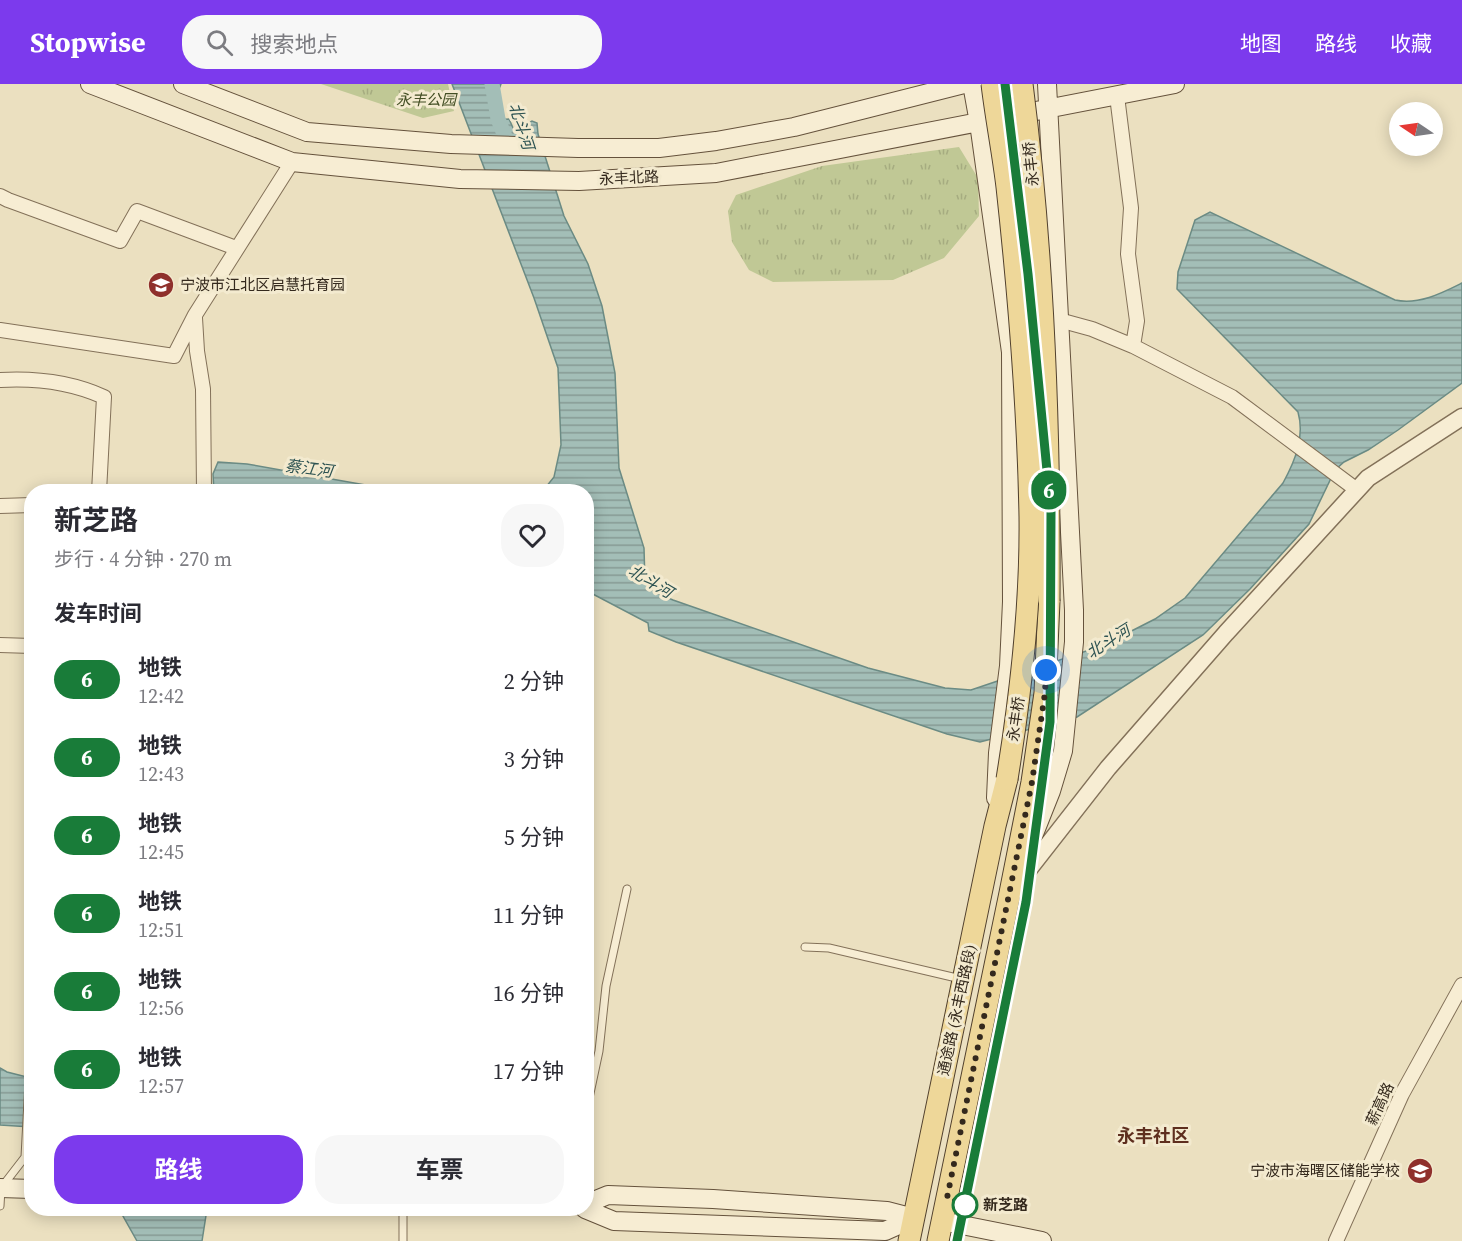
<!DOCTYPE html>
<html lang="zh">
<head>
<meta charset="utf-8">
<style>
	body { margin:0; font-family:"Source Serif 4","Noto Sans SC",serif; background:#f7f7f7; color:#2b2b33; height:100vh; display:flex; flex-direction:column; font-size:22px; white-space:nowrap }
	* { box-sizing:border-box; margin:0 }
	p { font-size:20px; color:#7c7c81 }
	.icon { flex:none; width:33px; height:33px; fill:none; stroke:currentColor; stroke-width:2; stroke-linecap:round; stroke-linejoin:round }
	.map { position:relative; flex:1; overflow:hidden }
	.sheet { position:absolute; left:24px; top:400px; width:570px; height:732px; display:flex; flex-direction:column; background:#fff; border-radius:24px; box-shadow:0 3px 15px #0003 }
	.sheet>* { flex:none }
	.badge { padding:0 12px; border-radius:20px; font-size:21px; line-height:39px }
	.needle { width:39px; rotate:283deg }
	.tools { position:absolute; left:1389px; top:18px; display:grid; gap:12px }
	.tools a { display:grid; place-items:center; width:54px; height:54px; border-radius:50%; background:#fff; box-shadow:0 3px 15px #0003; font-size:30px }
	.you { position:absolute; width:30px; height:30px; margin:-15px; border:4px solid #fff; border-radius:50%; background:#1a73e8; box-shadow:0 0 0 9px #1a73e833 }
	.map>.badge { position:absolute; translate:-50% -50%; box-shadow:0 0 0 3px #fff }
	h2 { padding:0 30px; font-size:22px; line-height:54px }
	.round { display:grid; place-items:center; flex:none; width:63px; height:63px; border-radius:24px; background:#f7f7f7 }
	.head { display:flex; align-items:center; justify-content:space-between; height:102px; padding:0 30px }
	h1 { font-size:28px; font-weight:700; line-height:45px }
	.cta { display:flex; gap:12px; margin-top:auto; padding:12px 30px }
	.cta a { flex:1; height:69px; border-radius:24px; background:#7c3aed; color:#fff; font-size:24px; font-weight:700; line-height:69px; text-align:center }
	.cta a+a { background:#f7f7f7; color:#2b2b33 }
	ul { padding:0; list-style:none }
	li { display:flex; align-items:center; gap:18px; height:78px; padding:0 30px }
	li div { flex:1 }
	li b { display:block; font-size:22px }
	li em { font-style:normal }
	li .badge { min-width:66px; font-weight:700; text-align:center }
	header { display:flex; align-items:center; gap:36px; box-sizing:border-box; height:84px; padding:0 30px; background:#7c3aed; color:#fff }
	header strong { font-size:28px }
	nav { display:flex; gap:33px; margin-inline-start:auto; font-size:21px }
	.search { width:420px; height:54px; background:#f7f7f7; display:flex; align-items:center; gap:15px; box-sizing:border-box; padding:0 21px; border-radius:24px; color:#7c7c81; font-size:22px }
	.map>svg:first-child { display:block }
	.grass { fill:url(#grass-tufts) }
	.water { fill:url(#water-rules); stroke:#6b8b84; stroke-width:1.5 }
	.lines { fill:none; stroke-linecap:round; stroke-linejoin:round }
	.canal { stroke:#a3beb7; stroke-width:15 }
	.service-casing { stroke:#837159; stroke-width:9 }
	.minor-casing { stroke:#837159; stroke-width:16 }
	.tertiary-casing { stroke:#837159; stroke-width:19 }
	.secondary-casing { stroke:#65523c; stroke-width:20 }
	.primary-casing { stroke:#51402d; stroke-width:23 }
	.service { stroke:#f7edd3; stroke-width:7 }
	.minor { stroke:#f7edd3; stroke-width:14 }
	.tertiary { stroke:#f7edd3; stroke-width:16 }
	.secondary { stroke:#f7edd3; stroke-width:18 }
	.primary { stroke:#eed799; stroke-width:21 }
	.primary-bridge-casing { stroke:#51402d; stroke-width:23; stroke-linecap:butt }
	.primary-bridge { stroke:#eed799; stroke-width:21 }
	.line-casing { stroke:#fff; stroke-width:14 }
	.line { stroke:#197c39; stroke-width:9 }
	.walk { stroke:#34291d; stroke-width:6; stroke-dasharray:0 10.8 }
	.stop-dot { fill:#fff; stroke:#197c39; stroke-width:3 }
	.labels { text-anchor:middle; stroke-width:6; stroke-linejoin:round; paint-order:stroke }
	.park-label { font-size:15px; font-style:italic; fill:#434f24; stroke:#f3eacf }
	.street-label { font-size:15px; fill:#34291d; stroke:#f3eacf }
	.poi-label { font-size:15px; fill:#34291d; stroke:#f3eacf; text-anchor:start }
	.stop-label { font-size:15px; font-weight:bold; fill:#34291d; stroke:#f3eacf; text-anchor:start }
	.water-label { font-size:16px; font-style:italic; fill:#2d5352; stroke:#f3eacf }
	.quarter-label { font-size:18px; font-weight:bold; fill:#5e2e1e; stroke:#f3eacf }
</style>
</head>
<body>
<header>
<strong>Stopwise</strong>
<div class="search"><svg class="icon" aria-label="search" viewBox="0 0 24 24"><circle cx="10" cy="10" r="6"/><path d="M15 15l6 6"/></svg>搜索地点</div>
<nav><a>地图</a><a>路线</a><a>收藏</a></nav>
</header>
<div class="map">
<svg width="1462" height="1157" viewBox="0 0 1462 1157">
	<defs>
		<pattern id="grass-tufts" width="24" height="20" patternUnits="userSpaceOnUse" patternTransform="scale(1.5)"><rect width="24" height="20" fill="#c0c895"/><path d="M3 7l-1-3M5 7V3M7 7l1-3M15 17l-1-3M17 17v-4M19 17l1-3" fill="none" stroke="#a6ac80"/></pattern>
		<pattern id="water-rules" width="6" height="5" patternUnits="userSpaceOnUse" patternTransform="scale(1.5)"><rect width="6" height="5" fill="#a3beb7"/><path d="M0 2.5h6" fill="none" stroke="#869a94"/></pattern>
	</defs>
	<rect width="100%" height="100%" fill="#ebe0c0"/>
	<path class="grass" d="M321 0H448L454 27 423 34Z
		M959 63 978 94 979 132 944 174 893 196 773 198 749 186 732 158 728 127 736 111 822 82Z"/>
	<path class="water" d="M452 0H501L491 25 493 36 509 35 514 46 532 37 537 39 538 50 564 132 588 180 602 222 615 289 619 384 644 464 645 499 656 509 673 516 868 584 945 604 971 606 1104 561 1155 535 1185 514 1283 399C1295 377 1305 353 1298 328L1177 205 1178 188 1195 136 1210 128 1395 216C1419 221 1442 209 1462 199V299L1398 346 1368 366 1344 378 1335 386 1309 440 1250 505 1203 551 1077 633 980 658 947 650 676 558 649 547 648 539 587 507 586 408H542L554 393 561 361 558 284 534 214Z
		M218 378 247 380 405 408H214L213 390Z
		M0 984 7 988 31 994V1043L0 1041Z
		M119 1125H207L202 1157H137Z"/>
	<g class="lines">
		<path class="canal" d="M492 0 498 35 506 55"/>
		<g class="service-casing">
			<path id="service" d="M30 562 32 584
				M805 863 829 864 961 895
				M586 1028 599 967 606 902 627 805
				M0 1122 1 1104 25 1073 32 941
				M403 1157V1125"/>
		</g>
		<g class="minor-casing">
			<path id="minor" d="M1117 12 1131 124 1128 170 1137 237 1133 262
				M0 112 8 116 120 157 137 127 236 164
				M195 234 197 267 203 305 204 408
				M1059 236 1092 245 1133 262 1232 313 1357 406
				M0 246 174 272 195 231 292 78
				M0 296C35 294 71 298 104 313L99 408
				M0 422 32 421
				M0 561 32 562
				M1336 1157 1402 1010 1462 901"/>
		</g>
		<g class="tertiary-casing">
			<path id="tertiary" d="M1011 808 1108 684 1226 549 1368 394 1462 333"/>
		</g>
		<g class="secondary-casing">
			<path id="secondary" d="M90 0 292 78 460 95 579 97 716 89 1175 0
				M183 0 307 48 451 60 578 64H659L716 57 794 43 964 0
				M972 0 979 39 1011 268 1012 518 1009 582 998 669 996 714
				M1022 780 1051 707 1063 667 1074 558V526L1047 0
				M0 1104 32 1105
				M586 1120 608 1111 713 1115 887 1127 914 1134
				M585 1125 614 1137 885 1147 914 1134
				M942 1137 1042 1157"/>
		</g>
		<g class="primary-casing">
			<path id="primary" d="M909 1157 995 742 1007 695
				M938 1157 1010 809 1032 698 1045 609 1049 517"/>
		</g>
		<use href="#service" class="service"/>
		<use href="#minor" class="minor"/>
		<use href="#tertiary" class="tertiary"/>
		<use href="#secondary" class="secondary"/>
		<use href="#primary" class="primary"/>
		<g class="primary-bridge-casing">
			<path id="primary-bridge" d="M992 0C996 34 1003 69 1007 103 1019 213 1028 323 1030 433 1031 521 1021 609 1007 695
				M1022 0C1044 171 1050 345 1049 517"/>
		</g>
		<use href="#primary-bridge" class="primary-bridge"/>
	</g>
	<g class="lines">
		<g class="line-casing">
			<path id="line" d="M957 1157 1026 818 1050 638 1051 428 1028 190 1005 0"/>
		</g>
		<use href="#line" class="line"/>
		<path class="walk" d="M965 1121 947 1114 1032 698 1045 609 1046 586"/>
	</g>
	<defs>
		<g id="school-disc" transform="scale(1.35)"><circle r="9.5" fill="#8f302c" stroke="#f3eacf"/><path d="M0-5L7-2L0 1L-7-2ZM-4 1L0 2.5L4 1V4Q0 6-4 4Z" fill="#fff"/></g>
	</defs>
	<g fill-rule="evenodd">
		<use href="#school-disc" x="161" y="201"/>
		<use href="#school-disc" x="1420" y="1087"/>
	</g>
	<circle class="stop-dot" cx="965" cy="1121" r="12"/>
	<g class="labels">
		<g class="park-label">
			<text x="426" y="21">永丰公园</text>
		</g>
		<g class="street-label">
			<text transform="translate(1031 80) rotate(-96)" y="5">永丰桥</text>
			<text transform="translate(629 94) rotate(-3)" y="5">永丰北路</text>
			<text transform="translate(1016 635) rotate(-82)" y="5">永丰桥</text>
			<text transform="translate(957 926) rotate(-78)" y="5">通途路 (永丰西路段)</text>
			<text transform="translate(1380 1020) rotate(-65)" y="5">薪高路</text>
		</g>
		<g class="poi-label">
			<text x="180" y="206">宁波市江北区启慧托育园</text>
			<text x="1400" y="1092" text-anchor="end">宁波市海曙区储能学校</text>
		</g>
		<g class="stop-label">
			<text x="983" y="1126">新芝路</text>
		</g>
		<g class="water-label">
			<text transform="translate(522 42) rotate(72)" y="6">北斗河</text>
			<text transform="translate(309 384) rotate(7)" y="6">蔡江河</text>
			<text transform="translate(651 497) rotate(31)" y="6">北斗河</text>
			<text transform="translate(1108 557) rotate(-32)" y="6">北斗河</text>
		</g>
		<g class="quarter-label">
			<text x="1153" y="1058">永丰社区</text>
		</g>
	</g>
</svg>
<div class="tools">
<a><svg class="needle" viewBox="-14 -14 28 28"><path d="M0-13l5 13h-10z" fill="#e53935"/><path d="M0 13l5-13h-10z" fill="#7c7c81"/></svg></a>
</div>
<div class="you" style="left:1046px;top:586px"></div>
<b class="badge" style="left:1049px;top:406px;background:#197c39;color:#fff">6</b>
<section class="sheet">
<div class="head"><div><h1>新芝路</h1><p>步行 · 4 分钟 · 270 m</p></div><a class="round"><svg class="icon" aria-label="heart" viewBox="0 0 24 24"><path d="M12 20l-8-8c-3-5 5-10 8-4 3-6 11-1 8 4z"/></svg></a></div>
<h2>发车时间</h2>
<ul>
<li><span class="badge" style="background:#197c39;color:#fff">6</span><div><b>地铁</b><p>12:42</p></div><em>2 分钟</em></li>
<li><span class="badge" style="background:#197c39;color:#fff">6</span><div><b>地铁</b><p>12:43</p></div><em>3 分钟</em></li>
<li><span class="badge" style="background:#197c39;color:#fff">6</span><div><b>地铁</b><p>12:45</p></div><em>5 分钟</em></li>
<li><span class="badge" style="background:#197c39;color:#fff">6</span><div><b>地铁</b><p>12:51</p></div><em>11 分钟</em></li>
<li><span class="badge" style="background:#197c39;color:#fff">6</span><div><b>地铁</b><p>12:56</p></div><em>16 分钟</em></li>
<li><span class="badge" style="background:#197c39;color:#fff">6</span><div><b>地铁</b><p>12:57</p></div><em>17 分钟</em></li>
</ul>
<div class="cta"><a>路线</a><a>车票</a></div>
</section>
</div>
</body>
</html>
